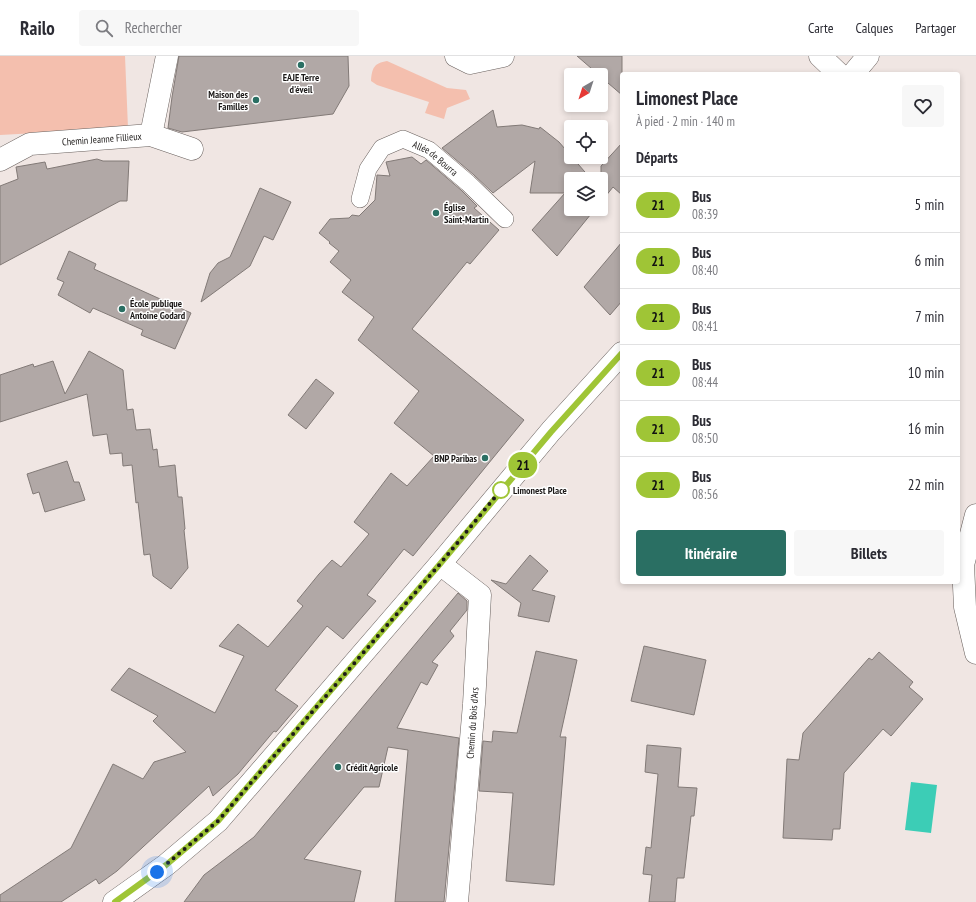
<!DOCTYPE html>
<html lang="fr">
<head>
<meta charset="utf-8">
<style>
	body { margin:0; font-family:"PT Sans Narrow",sans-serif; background:#f7f7f7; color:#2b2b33; height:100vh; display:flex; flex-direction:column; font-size:15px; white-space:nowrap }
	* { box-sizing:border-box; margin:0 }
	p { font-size:13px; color:#7c7c81 }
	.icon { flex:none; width:22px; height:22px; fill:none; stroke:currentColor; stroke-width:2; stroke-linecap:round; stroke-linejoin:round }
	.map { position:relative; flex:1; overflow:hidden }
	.details { position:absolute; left:620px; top:16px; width:340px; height:512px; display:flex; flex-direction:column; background:#fff; border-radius:4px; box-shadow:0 2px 6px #0003 }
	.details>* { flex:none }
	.badge { padding:0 8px; border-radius:13px; font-size:14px; line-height:26px }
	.needle { width:26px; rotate:219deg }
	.buttons { position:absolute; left:564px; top:12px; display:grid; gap:8px }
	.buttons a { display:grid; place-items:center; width:44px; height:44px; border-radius:4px; background:#fff; box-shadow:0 2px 6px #0003; font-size:20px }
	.you { position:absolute; width:20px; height:20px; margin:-10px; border:3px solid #fff; border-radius:50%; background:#1a73e8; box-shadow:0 0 0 6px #1a73e833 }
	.map>.badge { position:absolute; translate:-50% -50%; box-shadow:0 0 0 2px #fff }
	h2 { padding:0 16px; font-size:15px; line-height:36px }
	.round { display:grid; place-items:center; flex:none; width:42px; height:42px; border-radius:4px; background:#f7f7f7 }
	.headline { display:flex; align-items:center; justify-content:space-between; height:68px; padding:0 16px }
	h1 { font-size:19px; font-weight:700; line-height:30px }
	.cta { display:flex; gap:8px; margin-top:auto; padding:8px 16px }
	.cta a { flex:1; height:46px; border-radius:4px; background:#2a6f63; color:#fff; font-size:16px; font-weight:700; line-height:46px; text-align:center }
	.cta a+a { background:#f7f7f7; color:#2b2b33 }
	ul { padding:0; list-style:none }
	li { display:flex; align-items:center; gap:12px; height:56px; padding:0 16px; border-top:1px solid #e1e1e2 }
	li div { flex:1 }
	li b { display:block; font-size:15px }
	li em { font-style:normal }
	li .badge { min-width:44px; font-weight:700; text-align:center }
	header { display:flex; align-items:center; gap:24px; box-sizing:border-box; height:56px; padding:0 20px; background:#fff; border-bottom:1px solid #e1e1e2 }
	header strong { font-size:19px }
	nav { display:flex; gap:22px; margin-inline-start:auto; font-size:14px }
	.search { width:280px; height:36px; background:#f7f7f7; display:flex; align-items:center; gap:10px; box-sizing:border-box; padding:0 14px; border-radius:4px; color:#7c7c81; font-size:15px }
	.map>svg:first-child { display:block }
	.green { fill:#f4bfae }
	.water { fill:#3ccdb6 }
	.building { fill:#b1a8a6; stroke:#827a77 }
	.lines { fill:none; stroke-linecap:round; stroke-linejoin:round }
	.pedestrian-casing { stroke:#69615e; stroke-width:18 }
	.minor-casing { stroke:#69615e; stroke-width:23 }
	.tertiary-casing { stroke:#69615e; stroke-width:23 }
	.secondary-casing { stroke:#69615e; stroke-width:23 }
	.pedestrian { stroke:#fff; stroke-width:17 }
	.minor { stroke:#fff; stroke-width:22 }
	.tertiary { stroke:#fff; stroke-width:22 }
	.secondary { stroke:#fff; stroke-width:22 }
	.line-casing { stroke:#fff; stroke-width:9 }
	.line { stroke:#9fc536; stroke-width:6 }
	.walk { stroke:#1d1a19; stroke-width:4; stroke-dasharray:0 7.2 }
	.poi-dot { fill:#2a6f63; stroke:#fff; stroke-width:1.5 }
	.stop-dot { fill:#fff; stroke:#9fc536; stroke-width:2 }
	.labels { text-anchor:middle; stroke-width:3; stroke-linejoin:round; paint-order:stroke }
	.poi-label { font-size:10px; font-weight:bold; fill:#1d1a19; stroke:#fff; text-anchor:start }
	.street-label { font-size:10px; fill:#1d1a19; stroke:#fff }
	.stop-label { font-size:10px; font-weight:bold; fill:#1d1a19; stroke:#fff; text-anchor:start }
</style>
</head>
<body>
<header>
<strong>Railo</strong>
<div class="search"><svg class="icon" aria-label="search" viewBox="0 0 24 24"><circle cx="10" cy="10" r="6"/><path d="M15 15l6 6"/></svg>Rechercher</div>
<nav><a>Carte</a><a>Calques</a><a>Partager</a></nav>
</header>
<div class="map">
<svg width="976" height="846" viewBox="0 0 976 846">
	<rect width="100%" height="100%" fill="#f0e6e3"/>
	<path class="green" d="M0 0H125L128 72 0 79Z
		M387 5 447 32 466 34 470 43 447 52 444 63 425 57 429 46 377 29 371 25C372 12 374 7 387 5Z"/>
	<path class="water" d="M911 726 937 729 931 777 905 774Z"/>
	<path class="building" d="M179 0H348L349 30 333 58 182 76 168 72 172 41Z
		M577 0H622V39L601 21V19H599Z
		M493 54 497 71 522 69 539 73 540 71 559 86 591 123H571V153H595L557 200 532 174 565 137H530L535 105 493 137 474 119 442 92Z
		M622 87V139L613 131 601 146V110Z
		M412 101 421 108 426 104 461 134 477 150 474 152 499 174 470 208 467 206 412 273 524 364 413 500 404 493 367 539 376 545 343 583 327 570 275 634 298 650 276 676 274 675 238 718 213 740 209 730 117 815 99 828 96 823 61 846H0V839L71 792 113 708 143 723 154 706 186 696 153 665 158 660 111 634 129 612 215 657 244 600 219 590 238 568 268 591 303 550 297 545 319 518 332 504 341 511 369 478 354 466 391 417 407 430 434 400 394 367 419 335 358 284 374 261 342 236 351 224 330 206 339 195 329 187 330 186 319 177 330 163 349 162 352 159 359 160 375 144 377 119 390 120 386 106Z
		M97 103 103 105H129L127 145H120L0 209V130L18 123 16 111 45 106 47 113Z
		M260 132 291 146 273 184 264 180 250 210 201 246 210 217 218 207 230 201Z
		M622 186V245L610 259 584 231Z
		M69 195 96 208 94 213 191 257 175 293 141 279 143 274 93 252 90 257 58 239 64 226 57 223Z
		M89 295 123 314 127 354 133 353 136 374 150 373 153 394 157 393 159 411 175 409 178 441H182L185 473 184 474 188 512 171 533 153 520 150 498 144 499 138 446 136 447 132 409 123 410 122 397 110 398 107 378 93 380 87 338 0 366V319L33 308 34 311 53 305 65 338Z
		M316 323 334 337 306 373 288 359Z
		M67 405 74 426H79L85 444 45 456 39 436 33 438 27 418Z
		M530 499 548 515 532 534 555 540 549 566 518 560 521 547 491 524 506 528Z
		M458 537 467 545V554L450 575 454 580 432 606 438 609 427 629 421 626 397 672 459 682 444 846H395L408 694 388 691 379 731H364L304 803 361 815 354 846H184L204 819 254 781Z
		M644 590 706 604 694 659 631 645Z
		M536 595 577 604 560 681H566L554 829 506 825 513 737 479 735 483 685 492 686 493 675 517 677Z
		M879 596 913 626 909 631 923 643 891 680 883 673 844 717 840 773H833L832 784 783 782 787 703 799 704 803 677 869 602 872 604Z
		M647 689 681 692 678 731 697 732 694 760H691L684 822H677L675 846H649L652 819 643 818 646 791 651 792 658 718 645 716Z"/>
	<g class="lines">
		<g class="pedestrian-casing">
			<g id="pedestrian">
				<path id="s1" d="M360 143 368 113 382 92 403 83 429 94 468 127 505 163"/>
			</g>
		</g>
		<g class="minor-casing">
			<g id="minor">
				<path d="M456 0 470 7 503 0"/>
				<path d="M151 79 167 0"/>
				<path id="s2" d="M0 104 30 88 151 79 192 93"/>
				<path d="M976 459 963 509 965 551 976 597"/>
				<path d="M440 508 480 539 474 648 457 846"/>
			</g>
		</g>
		<g class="tertiary-casing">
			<path id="tertiary" d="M820 0 839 18"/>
		</g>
		<g class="secondary-casing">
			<path id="secondary" d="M853 18 868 0
				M114 846 166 809 218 765 440 508 551 375 622 297"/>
		</g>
		<use href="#pedestrian" class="pedestrian"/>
		<use href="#minor" class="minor"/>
		<use href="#tertiary" class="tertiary"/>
		<use href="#secondary" class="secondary"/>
	</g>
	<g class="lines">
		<g class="line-casing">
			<path id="line" d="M115 846 166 809 218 765 440 508 551 376 622 297"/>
		</g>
		<use href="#line" class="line"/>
		<path class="walk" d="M157 816 218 765 440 508 501 434"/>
	</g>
	<g class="poi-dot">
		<circle cx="301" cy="9" r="4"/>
		<circle cx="256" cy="44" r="4"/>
		<circle cx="436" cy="157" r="4"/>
		<circle cx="122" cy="253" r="4"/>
		<circle cx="485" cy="402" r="4"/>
		<circle cx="338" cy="711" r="4"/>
	</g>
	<circle class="stop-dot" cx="501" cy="434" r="8"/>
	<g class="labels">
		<g class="poi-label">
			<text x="301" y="25" text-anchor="middle">EAJE Terre<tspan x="301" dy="12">d'éveil</tspan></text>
			<text x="248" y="42" text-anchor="end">Maison des<tspan x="248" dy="12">Familles</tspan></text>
			<text x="444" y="155">Église<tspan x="444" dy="12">Saint-Martin</tspan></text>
			<text x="130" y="251">École publique<tspan x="130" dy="12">Antoine Godard</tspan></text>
			<text x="477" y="406" text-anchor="end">BNP Paribas</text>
			<text x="346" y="715">Crédit Agricole</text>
		</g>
		<g class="street-label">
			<text dy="4" stroke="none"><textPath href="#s2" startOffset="106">Chemin Jeanne Fillieux</textPath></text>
			<text dy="4" stroke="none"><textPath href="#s1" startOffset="117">Allée de Bourra</textPath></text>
			<text transform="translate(472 667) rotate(-86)" y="4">Chemin du Bois d'Ars</text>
		</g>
		<g class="stop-label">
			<text x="513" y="438">Limonest Place</text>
		</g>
	</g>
</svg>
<div class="buttons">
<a><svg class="needle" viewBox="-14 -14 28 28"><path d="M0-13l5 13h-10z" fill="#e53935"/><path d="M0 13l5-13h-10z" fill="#7c7c81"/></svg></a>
<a><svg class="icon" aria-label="locate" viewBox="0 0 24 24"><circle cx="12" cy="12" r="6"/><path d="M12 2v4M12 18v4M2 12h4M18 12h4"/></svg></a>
<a><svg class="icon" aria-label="layers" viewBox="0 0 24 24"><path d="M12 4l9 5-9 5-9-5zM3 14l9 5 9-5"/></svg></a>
</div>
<div class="you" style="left:157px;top:816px"></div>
<b class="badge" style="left:523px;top:409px;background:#9fc536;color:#111">21</b>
<section class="details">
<div class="headline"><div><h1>Limonest Place</h1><p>À pied · 2 min · 140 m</p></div><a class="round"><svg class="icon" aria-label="heart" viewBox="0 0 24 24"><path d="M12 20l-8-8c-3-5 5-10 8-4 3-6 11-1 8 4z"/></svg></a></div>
<h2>Départs</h2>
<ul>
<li><span class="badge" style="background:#9fc536;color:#111">21</span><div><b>Bus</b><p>08:39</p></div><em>5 min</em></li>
<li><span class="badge" style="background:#9fc536;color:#111">21</span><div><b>Bus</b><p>08:40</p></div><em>6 min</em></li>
<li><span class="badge" style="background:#9fc536;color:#111">21</span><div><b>Bus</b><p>08:41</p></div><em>7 min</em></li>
<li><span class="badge" style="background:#9fc536;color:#111">21</span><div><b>Bus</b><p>08:44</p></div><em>10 min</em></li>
<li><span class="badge" style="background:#9fc536;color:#111">21</span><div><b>Bus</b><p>08:50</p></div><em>16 min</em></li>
<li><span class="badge" style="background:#9fc536;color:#111">21</span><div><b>Bus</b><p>08:56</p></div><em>22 min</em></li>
</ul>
<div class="cta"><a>Itinéraire</a><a>Billets</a></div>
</section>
</div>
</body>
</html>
